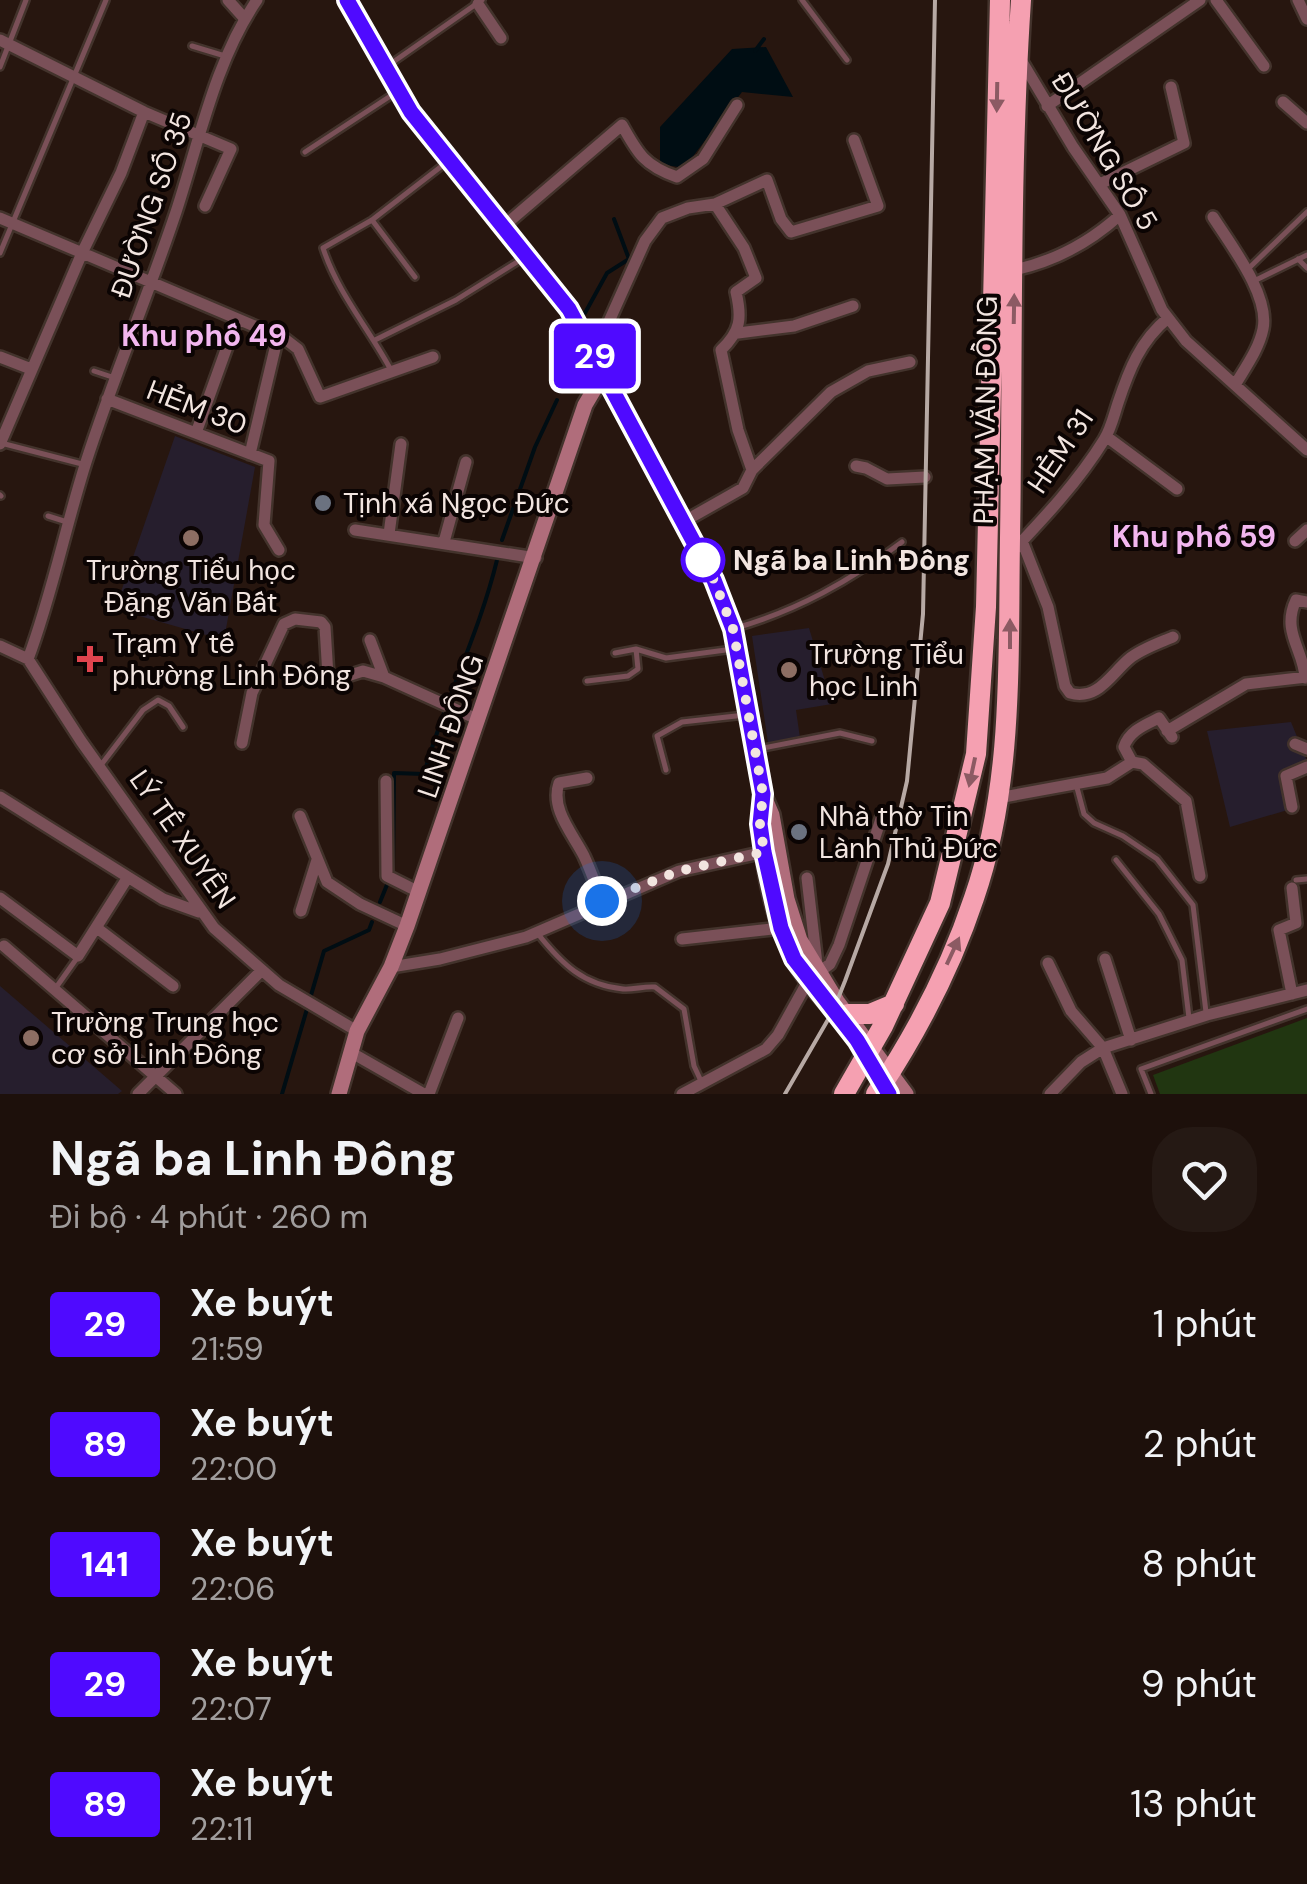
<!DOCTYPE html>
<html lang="vi">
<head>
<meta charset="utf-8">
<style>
	body { margin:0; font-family:"DM Sans",sans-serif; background:#251914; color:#f1f3f6; height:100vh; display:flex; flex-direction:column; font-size:38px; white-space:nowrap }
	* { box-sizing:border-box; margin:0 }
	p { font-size:32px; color:#a09d9d }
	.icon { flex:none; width:55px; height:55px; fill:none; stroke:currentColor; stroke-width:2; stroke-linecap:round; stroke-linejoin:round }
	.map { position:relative; height:1094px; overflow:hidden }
	.panel { display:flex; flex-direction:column; background:#1d100b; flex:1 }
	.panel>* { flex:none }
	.badge { padding:0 20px; border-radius:8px; font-size:35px; line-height:65px }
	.you { position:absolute; width:50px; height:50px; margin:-25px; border:8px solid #fff; border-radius:50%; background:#1a73e8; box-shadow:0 0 0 15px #1a73e833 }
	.map>.badge { position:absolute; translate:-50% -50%; box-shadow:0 0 0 5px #fff }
	.round { display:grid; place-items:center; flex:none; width:105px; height:105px; border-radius:40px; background:#251914 }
	.headline { display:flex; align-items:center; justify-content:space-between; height:170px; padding:0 50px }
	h1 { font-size:48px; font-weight:700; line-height:75px }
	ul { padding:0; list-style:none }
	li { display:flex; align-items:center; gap:30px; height:120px; padding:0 50px }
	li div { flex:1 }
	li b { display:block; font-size:38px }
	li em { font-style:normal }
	li .badge { min-width:110px; font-weight:700; text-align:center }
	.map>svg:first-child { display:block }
	.education { fill:#261e2d }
	.green { fill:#213611 }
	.water { fill:#000d13 }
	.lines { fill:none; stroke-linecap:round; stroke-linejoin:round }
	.stream { stroke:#000d13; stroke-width:4 }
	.lane-casing { stroke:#43332c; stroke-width:10 }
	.street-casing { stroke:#43332c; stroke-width:16 }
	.secondary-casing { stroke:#43332c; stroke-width:20 }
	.highway-casing { stroke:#43332c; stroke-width:25 }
	.lane { stroke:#7a5058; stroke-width:5 }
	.street { stroke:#7a5058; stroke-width:11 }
	.secondary { stroke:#b06d7b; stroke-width:15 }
	.highway { stroke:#f5a0b1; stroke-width:20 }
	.rail { stroke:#b7a9a4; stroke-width:4 }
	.oneway { fill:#8c5a63 }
	.line-casing { stroke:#fff; stroke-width:22 }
	.line { stroke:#4f0aff; stroke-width:15 }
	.walk { stroke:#f2e5e0; stroke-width:10; stroke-dasharray:0 18 }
	.worship-dot { fill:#6b7280; stroke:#0b0403; stroke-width:4 }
	.education-dot { fill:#8d6e63; stroke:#0b0403; stroke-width:4 }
	.stop-dot { fill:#fff; stroke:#4f0aff; stroke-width:5 }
	.health-dot { fill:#e0444e; stroke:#0b0403; stroke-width:4 }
	.labels { text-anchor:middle; stroke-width:8; stroke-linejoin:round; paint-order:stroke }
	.street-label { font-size:28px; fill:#f2e5e0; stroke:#0b0403 }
	.poi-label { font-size:28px; fill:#f2e5e0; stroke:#0b0403; text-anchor:start }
	.stop-label { font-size:28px; font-weight:bold; fill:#f2e5e0; stroke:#0b0403; text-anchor:start }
	.neighbourhood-label { font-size:30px; font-weight:bold; fill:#f2b6ef; stroke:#0b0403 }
</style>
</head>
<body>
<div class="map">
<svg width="1307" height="1094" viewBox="0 0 1307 1094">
	<rect width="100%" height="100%" fill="#27160f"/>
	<path class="education" d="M175 436 255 467 224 640 115 609Z
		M809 628 832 704 796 710 801 745 769 749 752 636Z
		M1291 722 1307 761V772L1282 781 1291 809 1230 827 1207 731Z
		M0 986 122 1091 118 1094H0Z"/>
	<path class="green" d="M1307 1018V1094H1160L1153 1075Z"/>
	<path class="water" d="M766 47 793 97 742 92 691 159 678 167 660 164V127L732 49Z"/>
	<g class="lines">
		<path class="stream" d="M755 51 764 39
			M585 313 607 273 629 259 614 219
			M502 540 535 447 557 400
			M380 902 393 870 394 773 424 774C444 701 479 634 497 560
			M282 1094 324 951 369 930 372 922"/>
		<g class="lane-casing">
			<path id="lane" d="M802 0 847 60
				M192 46 225 56
				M0 67 26 0
				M386 67 482 0
				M305 152 395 93
				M372 220 415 277
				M0 253 106 0
				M1298 259 1307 268
				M1248 269 1307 212
				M1256 280 1307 255
				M375 340 456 300 525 257
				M94 371 112 377
				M392 372C370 330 338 294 323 248L372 220 447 162
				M1 443 82 464
				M0 495 1 496
				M48 516 67 522
				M736 628C798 610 850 581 902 542
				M615 653 636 649 666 658 733 649
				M587 681 628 676 638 669 636 649
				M758 749 840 733 872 741
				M101 765 143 710 158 700 169 706 183 727
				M666 770 657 736 682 722 745 715
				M1076 784 1084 814 1094 823 1123 836 1157 859 1193 905 1206 1012
				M1116 860 1159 914 1182 960 1189 1018
				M1296 880 1307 879
				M538 934C562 964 583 985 623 989 633 990 644 986 655 987L684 1009 694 1066 701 1081
				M55 989 77 958
				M1151 1094 1141 1069 1307 1009"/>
		</g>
		<g class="street-casing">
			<path id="street" d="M228 0 245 19
				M1216 0 1264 66
				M1298 0 1307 19
				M478 4 501 38
				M0 40 144 112 231 149 205 206
				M1021 60 1073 147 1120 215 1162 310 1186 341 1307 450
				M1283 102 1307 123
				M1047 106 1200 0
				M1100 184 1184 143 1171 87
				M715 204 744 248 756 278 736 292C742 318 741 331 721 350L738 430 752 470
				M1213 217C1230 244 1270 295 1263 329 1259 349 1245 368 1235 385
				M0 218 285 339 298 349 320 397 433 357
				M504 226 622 125C638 154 645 166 677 177L703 159 737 105
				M1014 270C1056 261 1089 243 1120 215
				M738 333 794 326 853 306
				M594 355 645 241 662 218 688 208 715 204 767 180 781 219 791 232 878 206 854 140
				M0 357 31 369
				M107 399 269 461 264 525 279 550
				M196 433 237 319
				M1107 437 1177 489
				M0 444 82 253 121 173 144 112
				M250 454 278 336
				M856 466 866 468 887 479 925 477
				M683 522 743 488 752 470 831 392 868 371 910 362
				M355 530 536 558
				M389 534 401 444
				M1022 541 1048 607 1065 686 1070 693C1098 701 1111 674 1129 659 1141 649 1159 643 1173 637
				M1295 541 1307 530
				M444 542 466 462
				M1010 554C1044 518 1078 482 1104 440 1111 429 1114 415 1118 403 1129 370 1140 341 1168 318
				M370 640 384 677
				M0 646 28 659 81 741 214 928 279 985 357 1031
				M28 659C52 595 65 528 86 462 113 378 148 296 176 212 199 142 215 61 257 0
				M1305 678C1304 650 1281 632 1296 600L1307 602
				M1167 731 1246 684 1307 677
				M242 743 252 693 284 624 295 619 321 622 325 627 328 676 338 679 363 671 384 677 479 720
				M1295 744 1307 749
				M1132 762 1124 747C1129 731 1145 725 1159 718L1172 737
				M587 778 559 783C550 809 573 834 584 856 591 871 596 886 602 901
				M386 781 387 876 419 892
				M0 797 163 899 199 912
				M998 798 1107 778 1132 762 1143 764 1186 801 1200 876
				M1292 807 1286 776 1307 767
				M300 816 327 882 360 904 407 926
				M807 878 817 964
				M1292 888 1296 923 1279 930 1292 994
				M0 898 78 956 128 877
				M301 911 317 860
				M97 928 173 986
				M682 939 781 928
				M4 946 176 1094
				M1105 959 1131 1040
				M1048 963 1071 1011 1103 1048 1122 1094
				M391 967 440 959 526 937 679 871 764 852
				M818 973 830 964 839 945 883 813
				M352 1053 424 1094
				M138 1094 262 970
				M429 1094 458 1018
				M682 1094 766 1049 778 1035 808 981
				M1050 1094 1081 1062 1103 1048 1207 1015 1307 990"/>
		</g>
		<g class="secondary-casing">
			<path id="secondary" d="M347 0 411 112 569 309 714 580 733 629 763 794 772 815 787 899 800 940 837 1001 906 1094
				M763 798C758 848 770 911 793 957 802 976 817 992 830 1007
				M863 1050 889 1094
				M339 1094 357 1031 391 967 407 926 585 405 604 373"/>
		</g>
		<g class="highway-casing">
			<path id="highway" d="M848 1014H870L894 1004
				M844 1094 883 1026 940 903 976 754 986 607 1000 0
				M876 1094C916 1034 951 967 974 898 1014 783 1008 658 1010 538 1013 359 1009 179 1021 0"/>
		</g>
		<use href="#lane" class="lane"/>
		<use href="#street" class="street"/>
		<use href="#secondary" class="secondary"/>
		<use href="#highway" class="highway"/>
		<path class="rail" d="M785 1094 833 1011 845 981 888 864 907 781 923 614 935 0"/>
	</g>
	<defs><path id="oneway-solid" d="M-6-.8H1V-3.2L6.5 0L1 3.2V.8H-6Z" transform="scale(2.5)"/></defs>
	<g class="oneway">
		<use href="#oneway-solid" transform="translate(997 97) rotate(91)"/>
		<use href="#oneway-solid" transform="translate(1014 309) rotate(-89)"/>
		<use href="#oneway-solid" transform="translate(1010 634) rotate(-90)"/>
		<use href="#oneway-solid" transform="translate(972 772) rotate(102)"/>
		<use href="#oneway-solid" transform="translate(953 951) rotate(-65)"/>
	</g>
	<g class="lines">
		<g class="line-casing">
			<path id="line" d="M347 0 411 112 569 309 714 580 733 629 763 794 760 824 764 852 781 928 794 959 857 1040 889 1094"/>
		</g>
		<use href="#line" class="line"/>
		<path class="walk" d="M602 901 679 871 764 852 760 824 763 794 733 629 714 580 698 551 703 560"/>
	</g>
	<g class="worship-dot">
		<circle cx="323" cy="503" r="10"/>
		<circle cx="799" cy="832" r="10"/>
	</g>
	<g class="education-dot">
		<circle cx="191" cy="538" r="10"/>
		<circle cx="789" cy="670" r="10"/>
		<circle cx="31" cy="1038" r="10"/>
	</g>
	<circle class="stop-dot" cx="703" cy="560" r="20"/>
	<path class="health-dot" d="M85 644h10v10h10v10h-10v10h-10v-10h-10v-10h10z"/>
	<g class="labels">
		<g class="street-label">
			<text transform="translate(1105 151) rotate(59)" y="10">ĐƯỜNG SỐ 5</text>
			<text transform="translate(151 205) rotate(-71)" y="10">ĐƯỜNG SỐ 35</text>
			<text transform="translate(197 407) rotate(21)" y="10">HẺM 30</text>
			<text transform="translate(985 410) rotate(-89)" y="10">PHẠM VĂN ĐỒNG</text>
			<text transform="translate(1060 451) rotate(-56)" y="10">HẺM 31</text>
			<text transform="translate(450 726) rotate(-71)" y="10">LINH ĐÔNG</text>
			<text transform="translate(183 839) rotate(55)" y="10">LÝ TẾ XUYÊN</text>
		</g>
		<g class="poi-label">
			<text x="343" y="513">Tịnh xá Ngọc Đức</text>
			<text x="191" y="580" text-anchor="middle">Trường Tiểu học<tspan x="191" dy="32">Đặng Văn Bất</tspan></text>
			<text x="112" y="653">Trạm Y tế<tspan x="112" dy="32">phường Linh Đông</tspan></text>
			<text x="809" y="664">Trường Tiểu<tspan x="809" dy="32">học Linh</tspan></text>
			<text x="819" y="826">Nhà thờ Tin<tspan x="819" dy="32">Lành Thủ Đức</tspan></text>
			<text x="51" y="1032">Trường Trung học<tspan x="51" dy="32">cơ sở Linh Đông</tspan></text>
		</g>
		<g class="stop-label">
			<text x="733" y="570">Ngã ba Linh Đông</text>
		</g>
		<g class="neighbourhood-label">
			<text x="204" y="346">Khu phố 49</text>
			<text x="1194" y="547">Khu phố 59</text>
		</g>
	</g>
</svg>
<div class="you" style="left:602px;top:901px"></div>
<b class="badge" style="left:595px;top:356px;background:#4f0aff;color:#fff">29</b>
</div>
<section class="panel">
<div class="headline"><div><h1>Ngã ba Linh Đông</h1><p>Đi bộ · 4 phút · 260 m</p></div><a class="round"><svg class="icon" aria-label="heart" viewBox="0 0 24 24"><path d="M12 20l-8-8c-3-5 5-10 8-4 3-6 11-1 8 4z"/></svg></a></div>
<ul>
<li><span class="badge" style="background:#4f0aff;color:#fff">29</span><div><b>Xe buýt</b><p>21:59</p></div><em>1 phút</em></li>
<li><span class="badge" style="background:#4f0aff;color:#fff">89</span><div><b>Xe buýt</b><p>22:00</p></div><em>2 phút</em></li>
<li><span class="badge" style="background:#4f0aff;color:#fff">141</span><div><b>Xe buýt</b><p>22:06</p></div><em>8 phút</em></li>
<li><span class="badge" style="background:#4f0aff;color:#fff">29</span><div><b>Xe buýt</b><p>22:07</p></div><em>9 phút</em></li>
<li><span class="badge" style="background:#4f0aff;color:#fff">89</span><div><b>Xe buýt</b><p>22:11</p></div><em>13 phút</em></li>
</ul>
</section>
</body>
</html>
